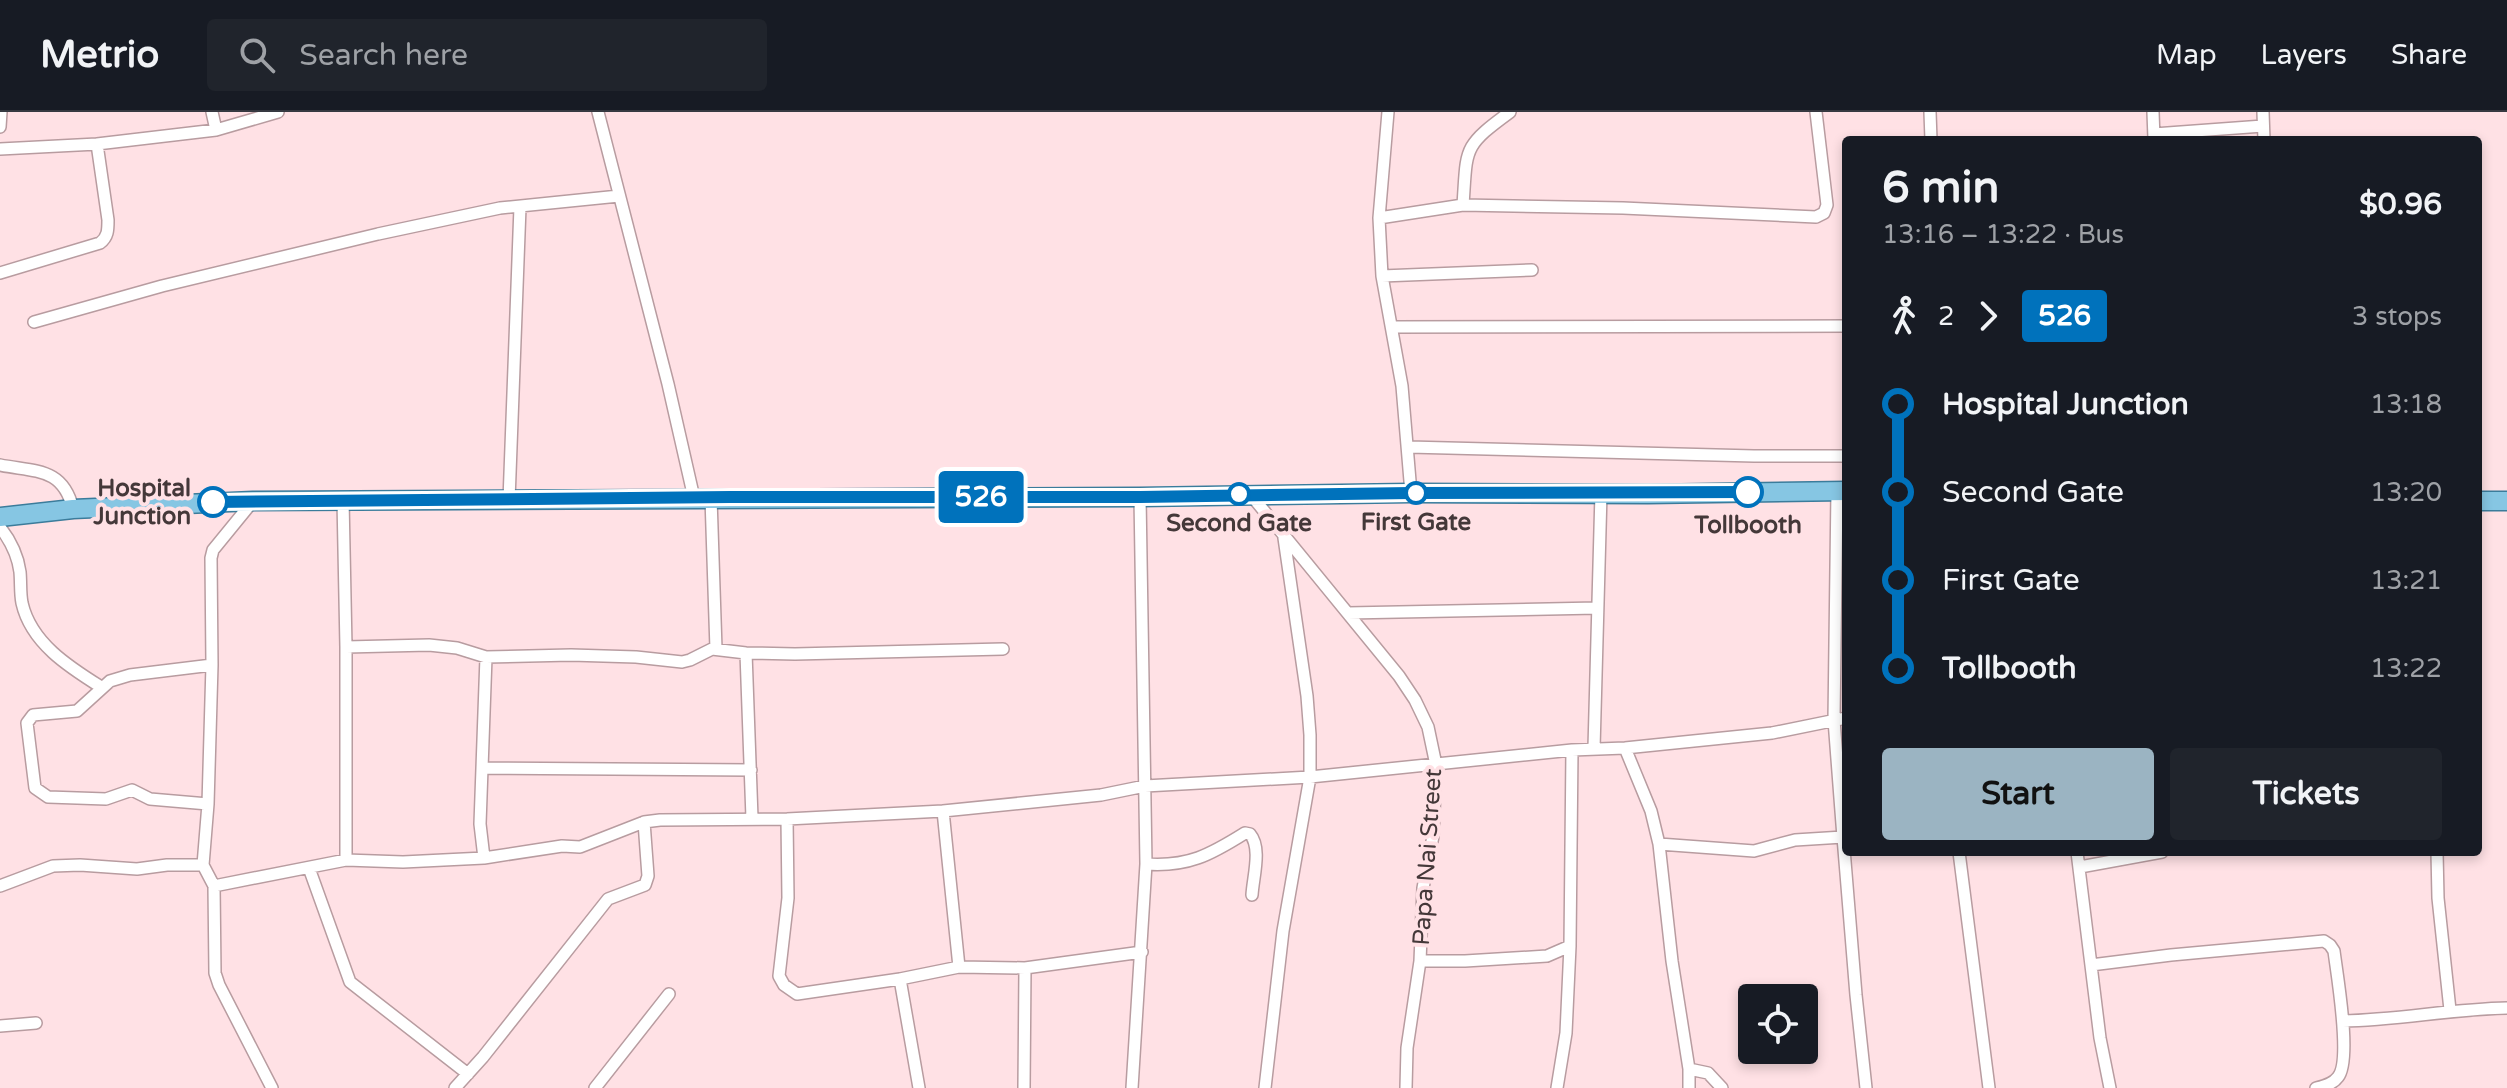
<!DOCTYPE html>
<html lang="en">
<head>
<meta charset="utf-8">
<style>
	body { margin:0; font-family:"Varela Round",sans-serif; background:#20242c; color:#f1f3f6; height:100vh; display:flex; flex-direction:column; font-size:30px; white-space:nowrap }
	* { box-sizing:border-box; margin:0 }
	p { font-size:26px; color:#9ea1a6 }
	.icon { flex:none; width:44px; height:44px; fill:none; stroke:currentColor; stroke-width:2; stroke-linecap:round; stroke-linejoin:round }
	.map { position:relative; flex:1; overflow:hidden }
	.drawer { position:absolute; left:1842px; top:24px; width:640px; height:720px; display:flex; flex-direction:column; background:#171b24; border-radius:8px; box-shadow:0 4px 12px #0003 }
	.drawer>* { flex:none }
	.badge { padding:0 16px; border-radius:6px; font-size:28px; line-height:52px }
	.controls { position:absolute; left:1738px; top:872px; display:grid; gap:16px }
	.controls a { display:grid; place-items:center; width:80px; height:80px; border-radius:8px; background:#171b24; box-shadow:0 4px 12px #0003; font-size:40px }
	.map>.badge { position:absolute; translate:-50% -50%; box-shadow:0 0 0 4px #fff }
	.legs { display:flex; align-items:center; gap:12px; height:88px; padding:0 40px; font-size:26px }
	.legs p { margin-inline-start:auto }
	.head { display:flex; align-items:center; justify-content:space-between; height:136px; padding:0 40px }
	h1 { font-size:44px; font-weight:800; line-height:60px }
	.cta { display:flex; gap:16px; margin-top:auto; padding:16px 40px }
	.cta a { flex:1; height:92px; border-radius:8px; background:#9bb4c2; color:#111; font-size:32px; font-weight:800; line-height:92px; text-align:center }
	.cta a+a { background:#20242c; color:#f1f3f6 }
	ul { padding:0 40px; list-style:none }
	li { display:flex; align-items:center; gap:28px; height:88px; font-size:30px }
	li i { display:grid; place-items:center; width:12px; height:100%; margin:0 10px; background:currentColor }
	li i::after { content:''; width:20px; height:20px; margin:-10px; border:6px solid; border-radius:50%; background:#171b24 }
	li p { margin-inline-start:auto }
	li:first-child i { background:linear-gradient(#0000 50%,currentColor 0) }
	li:last-child i { background:linear-gradient(currentColor 50%,#0000 0) }
	header { display:flex; align-items:center; gap:48px; box-sizing:border-box; height:112px; padding:0 40px; background:#171b24; border-bottom:2px solid #363941 }
	header strong { font-size:38px }
	nav { display:flex; gap:44px; margin-inline-start:auto; font-size:28px }
	.search { width:560px; height:72px; background:#20242c; display:flex; align-items:center; gap:20px; box-sizing:border-box; padding:0 28px; border-radius:8px; color:#9ea1a6; font-size:30px }
	.map>svg:first-child { display:block }
	.lines { fill:none; stroke-linecap:round; stroke-linejoin:round }
	.street-casing { stroke:#b89ca0; stroke-width:14 }
	.primary-casing { stroke:#3b7c9b; stroke-width:21 }
	.street { stroke:#fff; stroke-width:11 }
	.primary { stroke:#86c6e3; stroke-width:18 }
	.line-1-casing { stroke:#fff; stroke-width:18 }
	.line-1 { stroke:#0072bc; stroke-width:12 }
	.stop-1-dot { fill:#fff; stroke:#0072bc; stroke-width:4 }
	.labels { text-anchor:middle; stroke-width:8; stroke-linejoin:round; paint-order:stroke }
	.stop-label { font-size:24px; font-weight:bold; fill:#443839; stroke:#ffe1e5 }
	.street-label { font-size:24px; fill:#443839; stroke:#ffe1e5 }
</style>
</head>
<body>
<header>
<strong>Metrio</strong>
<div class="search"><svg class="icon" aria-label="search" viewBox="0 0 24 24"><circle cx="10" cy="10" r="6"/><path d="M15 15l6 6"/></svg>Search here</div>
<nav><a>Map</a><a>Layers</a><a>Share</a></nav>
</header>
<div class="map">
<svg width="2507" height="976" viewBox="0 0 2507 976">
	<rect width="100%" height="100%" fill="#ffe1e5"/>
	<g class="lines">
		<g class="street-casing">
			<path id="street" d="M212 0 216 18
				M598 0 668 272 694 386
				M1388 0 1379 106 1382 164 1402 274 1411 381
				M1930 0 1931 28
				M2153 0 2154 27
				M2263 0 2264 28
				M0 15 1 0
				M2154 22 2263 14
				M0 37 97 32 216 18 278 0
				M1463 93C1467 36 1462 35 1510 0
				M1379 106 1463 93 1623 96 1816 105 1824 101 1827 93 1816 0
				M0 161 100 131C108 125 108 118 108 108L97 32
				M1382 164 1532 158
				M34 210 162 174 378 122 500 96 619 84
				M1392 215 1846 214
				M1409 335 1754 344H1846
				M0 353C35 360 63 355 73 397
				M1251 383 1399 564 1415 588 1428 615 1436 653 1433 724 1423 776 1420 849 1407 936 1406 976
				M711 386 716 537
				M343 388 346 535V748
				M509 388 520 95
				M253 389 213 438 211 446 212 553 208 692 203 753 214 774 215 861 219 873 272 976
				M0 415C10 428 18 444 20 460 21 471 20 481 22 491 31 531 69 555 101 575
				M1348 501 1597 496
				M346 535 429 533 457 536 486 545 571 543 636 545 682 550 690 548 712 537 746 541 795 542 1003 537
				M746 541 752 706
				M1594 636 1601 381
				M1625 636 1651 699 1659 732 1672 849 1689 957V976
				M482 656 751 658
				M208 692 150 687 132 678 106 687 48 685 35 676 27 611 33 603 77 599 110 569 130 563 212 553
				M943 699 959 855 1025 856 1142 840
				M787 707 788 786 779 864 784 873 797 882 900 867 919 976
				M1843 725 1856 883 1866 976
				M1659 732 1754 739 1795 728 1843 725 1834 608 1837 379
				M1959 740 1989 976
				M2077 740 2100 926 2110 976
				M2437 740 2438 786 2450 898
				M484 746 480 712 486 545
				M1146 752C1188 755 1210 743 1245 721L1250 722C1262 736 1253 765 1252 783
				M2080 755 2162 740
				M309 756 350 870 468 962
				M0 774 53 754 80 753 137 757 167 753H203
				M214 774 346 748 403 750 484 746 562 734 580 735 644 710 660 708 787 707 943 699 1101 683 1145 674 1310 665 1572 638 1625 636 1772 621 1846 606
				M1420 849H1465L1547 844 1570 834
				M2091 853 2171 843 2324 829 2330 833 2334 839C2337 863 2352 948 2338 965 2333 972 2324 974 2316 976
				M900 867 959 855
				M2343 909C2398 908 2452 897 2507 896
				M0 914 36 911
				M1689 957 1708 961 1722 976
				M455 976 483 945 608 787 645 773 648 764 644 710
				M595 976 669 882
				M1024 976 1025 856
				M1132 976 1146 752 1140 385
				M1265 976 1283 819 1310 665V623L1307 584 1284 426
				M1557 976 1566 921 1570 834 1572 638"/>
		</g>
		<g class="primary-casing">
			<path id="primary" d="M2478 389H2507
				M0 405 73 397 253 389 1140 385 1411 381 1648 382 1846 379"/>
		</g>
		<use href="#street" class="street"/>
		<use href="#primary" class="primary"/>
	</g>
	<g class="lines">
		<g class="line-1-casing">
			<path id="line-1" d="M213 390 730 385H1140L1411 381 1748 380"/>
		</g>
		<use href="#line-1" class="line-1"/>
	</g>
	<g class="stop-1-dot">
		<circle cx="1748" cy="380" r="14"/>
		<circle cx="1416" cy="381" r="10"/>
		<circle cx="1239" cy="382" r="10"/>
		<circle cx="213" cy="390" r="14"/>
	</g>
	<g class="labels">
		<g class="stop-label">
			<text x="191" y="384" text-anchor="end">Hospital<tspan x="191" dy="28">Junction</tspan></text>
			<text x="1416" y="418">First Gate</text>
			<text x="1239" y="419">Second Gate</text>
			<text x="1748" y="421">Tollbooth</text>
		</g>
		<g class="street-label">
			<text transform="translate(1427 745) rotate(-86)" y="8">Papa Nai Street</text>
		</g>
	</g>
</svg>
<div class="controls">
<a><svg class="icon" aria-label="locate" viewBox="0 0 24 24"><circle cx="12" cy="12" r="6"/><path d="M12 2v4M12 18v4M2 12h4M18 12h4"/></svg></a>
</div>
<b class="badge" style="left:981px;top:385px;background:#0072bc;color:#fff">526</b>
<section class="drawer">
<div class="head"><div><h1>6 min</h1><p>13:16 – 13:22 · Bus</p></div><b>$0.96</b></div>
<div class="legs"><svg class="icon" aria-label="walk" viewBox="0 0 24 24"><circle cx="13" cy="4" r="2"/><path d="M13 8l-2 6 4 7M11 14l-3 7M7 12l3-4h3l4 4"/></svg>2<svg class="icon" aria-label="forward" viewBox="0 0 24 24"><path d="M9 5l7 7-7 7"/></svg><b class="badge" style="background:#0072bc;color:#fff">526</b><p>3 stops</p></div>
<ul>
<li><i style="color:#0072bc"></i><b>Hospital Junction</b><p>13:18</p></li>
<li><i style="color:#0072bc"></i><span>Second Gate</span><p>13:20</p></li>
<li><i style="color:#0072bc"></i><span>First Gate</span><p>13:21</p></li>
<li><i style="color:#0072bc"></i><b>Tollbooth</b><p>13:22</p></li>
</ul>
<div class="cta"><a>Start</a><a>Tickets</a></div>
</section>
</div>
</body>
</html>
